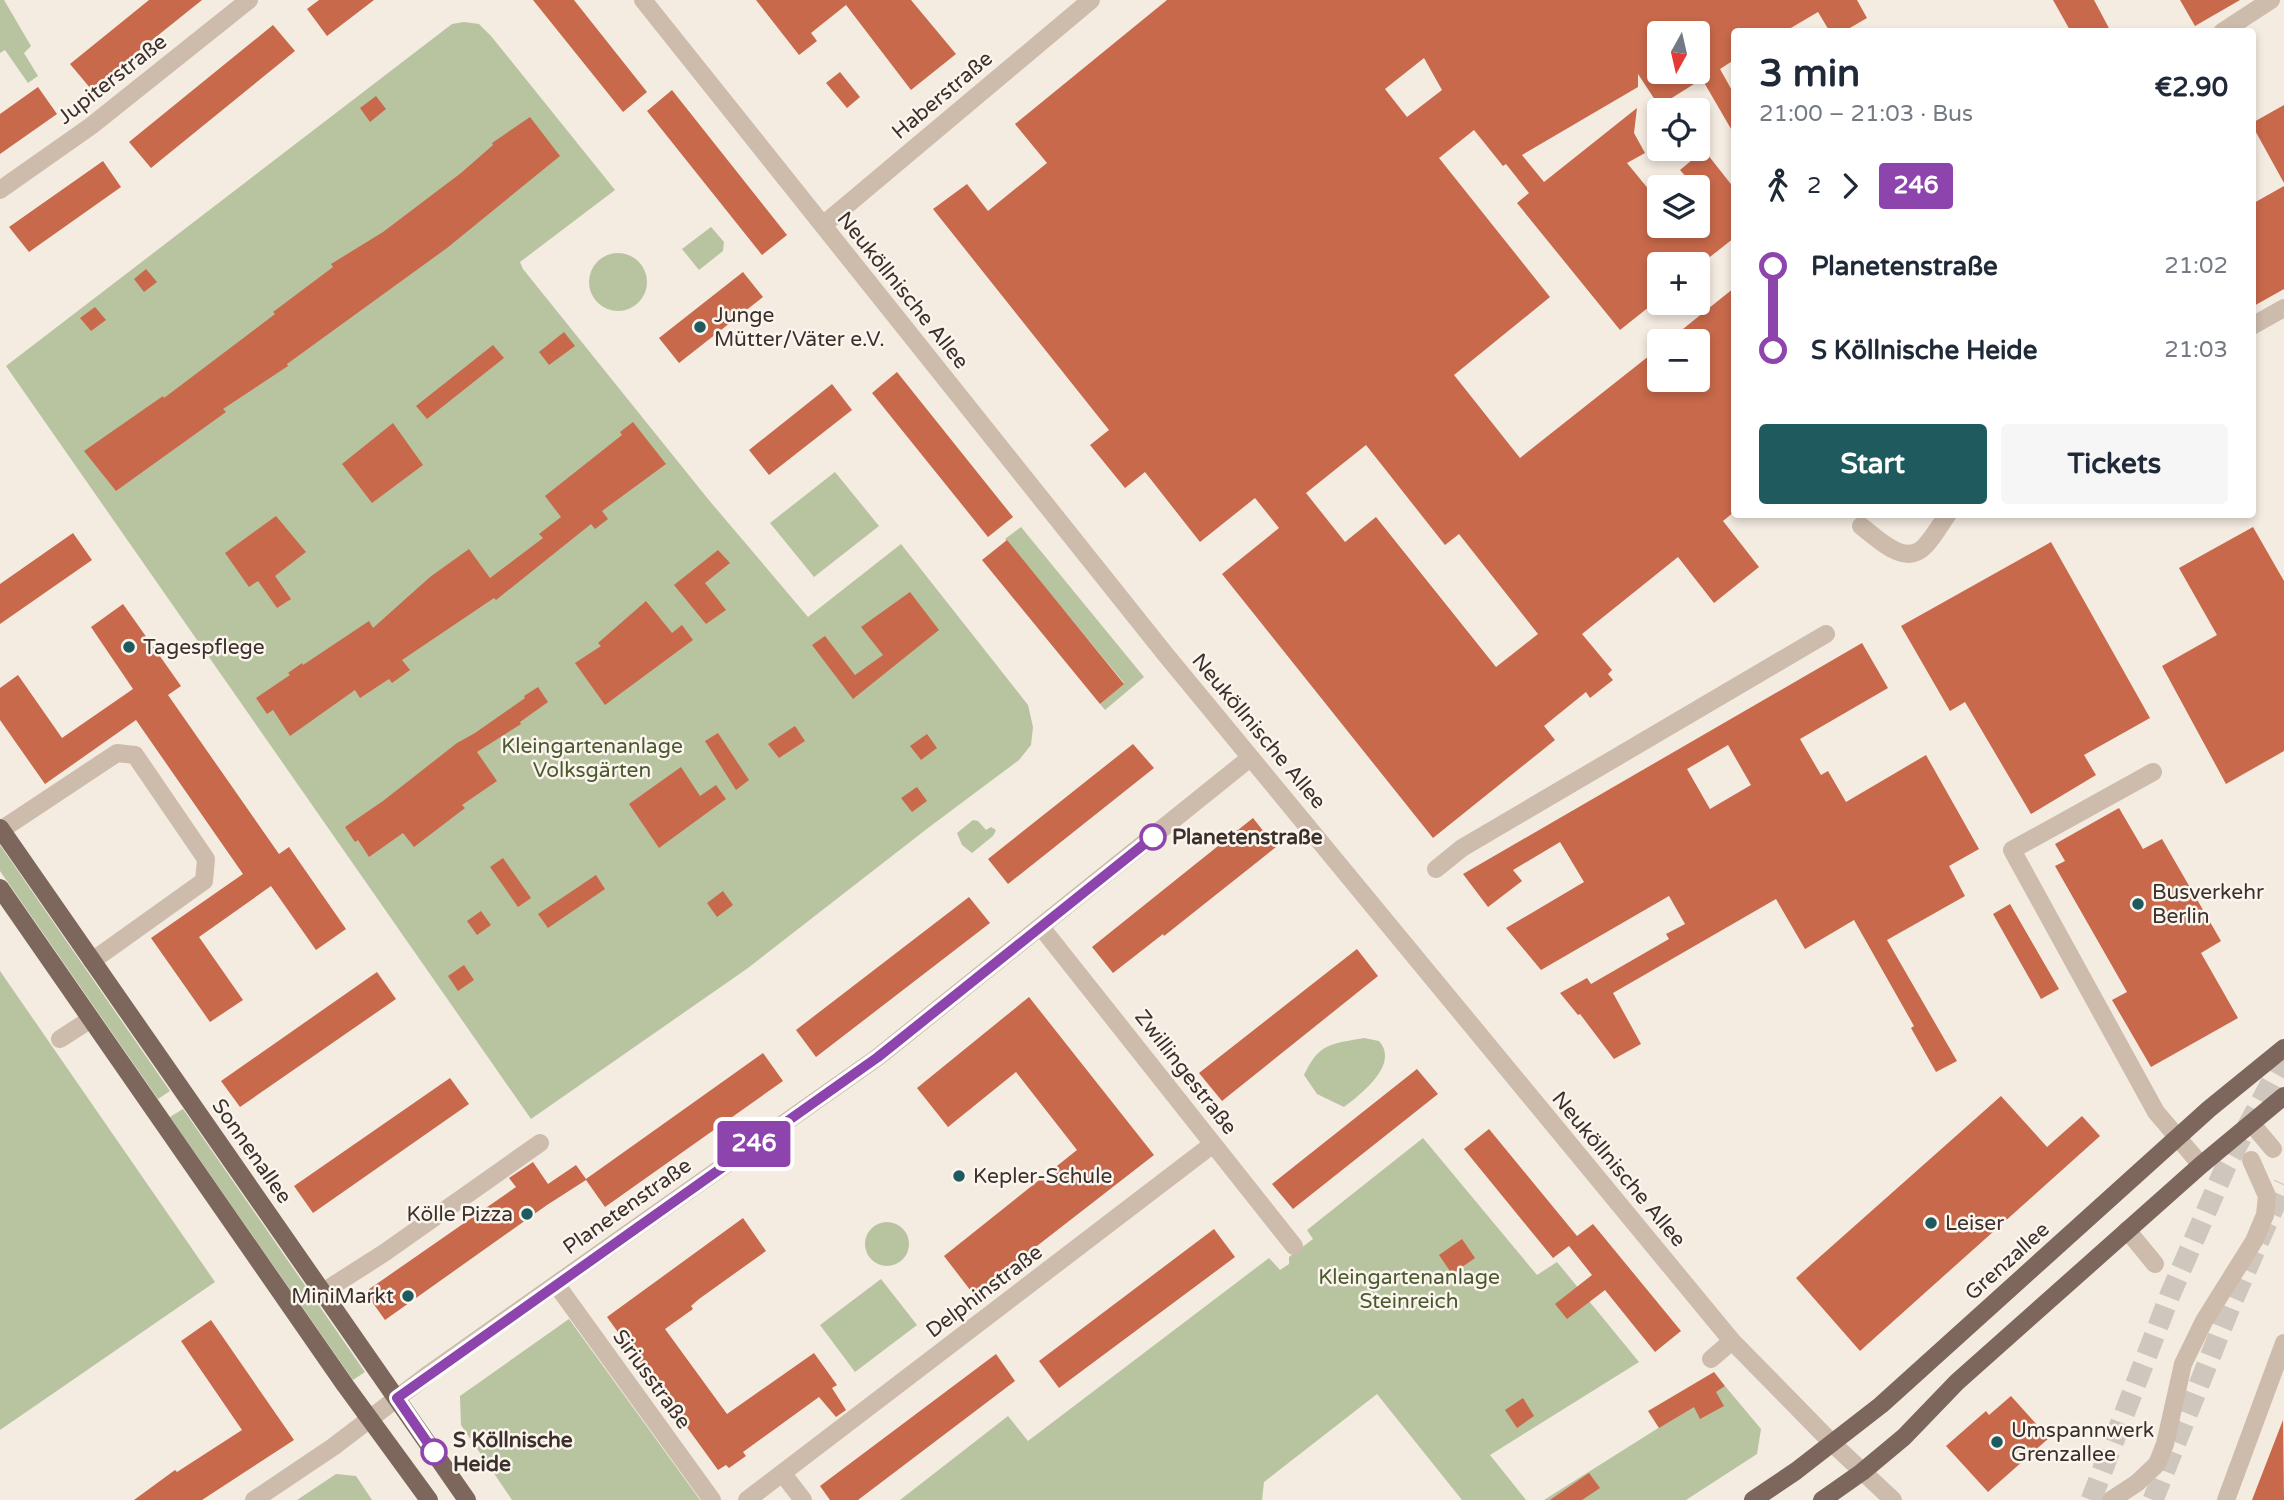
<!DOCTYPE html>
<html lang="en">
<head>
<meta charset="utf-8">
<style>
	body { margin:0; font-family:"Varela Round",sans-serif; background:#f6f6f7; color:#1f2937; height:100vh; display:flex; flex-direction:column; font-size:26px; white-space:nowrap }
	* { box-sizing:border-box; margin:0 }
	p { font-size:23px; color:#747a83 }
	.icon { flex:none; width:38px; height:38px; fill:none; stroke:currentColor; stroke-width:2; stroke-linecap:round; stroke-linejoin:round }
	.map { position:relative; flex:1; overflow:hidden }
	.sheet { position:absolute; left:1731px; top:28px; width:525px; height:490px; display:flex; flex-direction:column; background:#fff; border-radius:7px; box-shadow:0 4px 10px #0003 }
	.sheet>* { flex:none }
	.badge { padding:0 14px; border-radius:5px; font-size:24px; line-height:46px }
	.needle { width:46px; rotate:188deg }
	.fabs { position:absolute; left:1647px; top:21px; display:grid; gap:14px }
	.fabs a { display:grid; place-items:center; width:63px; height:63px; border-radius:7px; background:#fff; box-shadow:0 4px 10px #0003; font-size:35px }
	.map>.badge { position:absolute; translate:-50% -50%; box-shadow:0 0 0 4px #fff }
	.legs { display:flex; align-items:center; gap:10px; height:77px; padding:0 28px; font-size:23px }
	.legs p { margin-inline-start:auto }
	.head { display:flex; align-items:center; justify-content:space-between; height:119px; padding:0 28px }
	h1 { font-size:38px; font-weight:700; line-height:52px }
	.action { display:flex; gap:14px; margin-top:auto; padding:14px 28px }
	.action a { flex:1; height:80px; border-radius:7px; background:#1f5a5e; color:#fff; font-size:28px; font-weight:700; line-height:80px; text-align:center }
	.action a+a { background:#f6f6f7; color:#1f2937 }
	ul { padding:0 28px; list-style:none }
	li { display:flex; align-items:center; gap:24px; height:84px; font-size:26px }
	li i { display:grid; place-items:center; width:10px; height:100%; margin:0 9px; background:currentColor }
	li i::after { content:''; width:18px; height:18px; margin:-9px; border:5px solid; border-radius:50%; background:#fff }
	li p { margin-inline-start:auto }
	li:first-child i { background:linear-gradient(#0000 50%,currentColor 0) }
	li:last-child i { background:linear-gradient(currentColor 50%,#0000 0) }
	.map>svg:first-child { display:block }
	.green { fill:#b8c4a0 }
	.building { fill:#c8694b; fill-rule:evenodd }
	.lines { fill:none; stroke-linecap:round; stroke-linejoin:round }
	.highway-tunnel { stroke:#cfc6bd; stroke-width:21; stroke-dasharray:21 10; stroke-linecap:butt }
	.minor { stroke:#cdbbac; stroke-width:18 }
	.major { stroke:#7d675c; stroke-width:18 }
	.line-1-casing { stroke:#fff; stroke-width:16 }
	.line-1 { stroke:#8e44ad; stroke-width:10 }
	.poi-dot { fill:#1f5a5e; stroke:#fbf5ee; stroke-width:2.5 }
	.stop-1-dot { fill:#fff; stroke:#8e44ad; stroke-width:3.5 }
	.labels { text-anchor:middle; stroke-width:5; stroke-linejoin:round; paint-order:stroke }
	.street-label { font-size:21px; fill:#3b302b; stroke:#fbf5ee }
	.poi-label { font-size:21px; fill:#3b302b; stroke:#fbf5ee; text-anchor:start }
	.park-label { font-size:21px; fill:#4a5a2e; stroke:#fbf5ee }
	.stop-label { font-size:21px; font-weight:bold; fill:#3b302b; stroke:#fbf5ee; text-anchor:start }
</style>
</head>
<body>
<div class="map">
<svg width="2284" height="1500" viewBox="0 0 2284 1500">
	<rect width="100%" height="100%" fill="#f4ebe1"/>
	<path class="green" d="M0 0H4L31 46 24 53 38 76 28 83 5 50 0 53Z
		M464 22 479 24 491 36 615 190 520 262 523 269 708 499 808 617 901 544 1028 705 1033 727 1031 745 1019 760 928 828 748 968 531 1119 6 366 452 24Z
		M711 227 724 242 723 251 699 270 682 249Z
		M589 282a29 29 0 1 1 58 0a29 29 0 1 1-58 0Z
		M835 472 879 526 814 577 770 523Z
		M1021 527 1144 677 1105 710 1100 704 1124 683 1005 539Z
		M973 820 978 821 986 830 991 827 996 830 993 836 972 853 962 845 957 833Z
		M0 845 170 1091 158 1099 0 871Z
		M0 971 215 1282 0 1430Z
		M1364 1038 1379 1041C1400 1064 1361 1094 1344 1107L1317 1094 1304 1075C1319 1043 1331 1044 1364 1038Z
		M183 1109 365 1372 353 1380 170 1117Z
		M1423 1138 1537 1275 1557 1262 1639 1362 1490 1455 1526 1500H1462L1377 1394 1264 1482 1262 1500H900L1008 1416 1028 1441 1269 1258 1280 1270 1289 1264V1257L1313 1239 1307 1230Z
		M865 1244a22 22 0 1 1 44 0a22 22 0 1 1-44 0Z
		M881 1279 917 1325 855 1372 820 1325Z
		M569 1319 700 1500H512L461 1425 460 1396Z
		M1725 1386 1761 1429 1757 1454 1686 1500H1544Z
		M336 1474 356 1476 372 1500H297Z"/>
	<path class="building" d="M149 0H202L91 89 70 64Z
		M319 0H374L327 36 307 9Z
		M533 0H574L647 92 623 112Z
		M756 0H911L956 54 911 90 846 5 811 33 817 41 799 55Z
		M1167 0H1857L1867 18 1843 32H1830L1818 12 1784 32H1734V60L1720 69 1734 94V134L1702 79 1659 106 1638 74V87L1522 155 1544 182 1637 108 1634 133 1645 153 1627 163 1659 202V226H1698V187H1695L1680 170 1704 150 1734 188V238L1701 264H1659V299L1620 330 1517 203 1529 193 1506 164 1503 166 1474 130 1439 158 1550 297 1454 375 1520 458 1659 348V380H1698V341H1668L1734 288V512L1723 521 1759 567 1714 603 1678 557 1582 634 1612 670 1608 674 1613 680 1590 698 1586 692 1544 726 1555 740 1433 838 1222 574 1279 528 1255 498 1200 542 1145 472 1125 488 1090 445 1109 430 933 209 967 184 988 211 1047 163 1015 124ZM1659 33H1698V72H1659ZM1424 58 1442 90 1407 117 1385 89ZM1366 445 1445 545 1459 534 1538 634 1496 667 1376 517 1345 542 1306 493Z
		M2053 0H2094L2111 32H2071Z
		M2180 0H2240L2195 26Z
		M273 25 295 51 151 168 129 142Z
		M840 72 860 97 847 108 826 83Z
		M38 87 57 114 0 154V114Z
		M672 90 787 235 762 255 647 111Z
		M376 96 386 109 370 122 360 108Z
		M2284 105V183L2252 125V123Z
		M530 117 560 156 447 248 287 364 288 366 223 409 226 412 116 491 84 451 163 396 164 398 275 314 273 312 333 267 331 264 383 232 461 173 493 145 492 143Z
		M103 161 121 187 29 252 9 227Z
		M2284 186V289L2252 307V204Z
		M146 269 157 282 144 292 134 279Z
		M743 272 763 297 679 363 659 338Z
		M95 307 106 320 91 331 80 318Z
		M564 332 575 346 549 365 539 352Z
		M493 345 504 358 427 419 416 406Z
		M897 372 1013 517 988 537 872 393Z
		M832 384 852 410 769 475 749 450Z
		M633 422 666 464 602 511 608 519 595 529 591 524 496 600 494 598 402 660 410 670 392 683 389 679 360 698 355 690 290 736 273 710 267 714 256 698 290 675 288 673 302 663 303 665 369 621 373 628 430 577 469 549 490 578 543 538 539 534 561 517 545 496 622 435 620 432Z
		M393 423 423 465 372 503 342 464Z
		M276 516 306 552 275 576 291 599 277 608 258 581 249 587 225 553Z
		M2253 527 2284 581V751L2226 784 2162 666 2217 635 2179 568Z
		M73 533 92 560 0 624V584Z
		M1007 540 1124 684 1100 704 982 560Z
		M2051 542 2150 718 2084 755 2096 775 2031 814 1965 702 1950 711 1901 626Z
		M718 550 730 563 705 583 726 610 706 624 674 585Z
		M910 592 939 630 853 699 812 645 825 636 855 675 883 655 861 627Z
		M646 601 672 633 682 625 693 640 605 705 575 663 601 646 598 643Z
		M123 604 181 686 168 695 279 854 289 847 346 929 316 950 271 886 199 937 243 1000 210 1022 151 938 243 874 136 720 45 784 0 720V688L18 675 62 738 133 689 91 627Z
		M1862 643 1888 688 1800 739 1821 775 1828 771 1846 802 1926 755 1979 849 1949 866 1965 896 1887 940 1957 1061 1936 1072 1911 1028 1914 1026 1854 920 1805 949 1776 899 1613 993 1641 1044 1614 1059 1580 1014 1578 1015 1560 993 1587 978 1591 984 1669 939 1666 934 1685 924 1669 896 1541 970 1506 928 1584 882 1560 842 1513 870 1522 881 1488 907 1463 874ZM1728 745 1751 785 1710 809 1687 769Z
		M538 687 548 702 520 722 521 724 477 752 497 781 462 805 465 808 414 847 403 833 369 857 358 840 355 842 345 827 383 801 457 743 475 733 525 698 524 696Z
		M795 726 805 741 779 758 768 744Z
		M718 733 749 780 736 790 705 741Z
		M927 734 937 748 921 760 910 746Z
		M1133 744 1154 768 1008 884 988 859Z
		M681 767 700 796 716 785 726 799 659 848 629 804Z
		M917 787 927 801 912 812 901 798Z
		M2119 808 2143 849 2162 839 2221 941 2201 953 2238 1018 2151 1067 2112 1000 2127 992 2055 866 2065 861 2055 844Z
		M1253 818 1276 847 1164 936 1163 934 1113 973 1092 947Z
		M503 858 531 898 518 907 490 867Z
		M596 875 605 889 548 928 538 914Z
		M723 891 733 905 717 917 707 903Z
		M969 897 990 923 816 1057 796 1030Z
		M2010 904 2059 989 2041 999 1993 914Z
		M481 911 491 925 477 935 467 921Z
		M1357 949 1378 976 1222 1101 1199 1073Z
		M464 965 474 980 458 991 448 976Z
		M377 972 396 999 240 1107 221 1081Z
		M1029 997 1154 1155 974 1295 944 1256 1077 1150 1016 1072 948 1127 917 1088Z
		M763 1053 783 1081 605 1207 586 1180 547 1205 385 1320 365 1292 516 1187 509 1178 533 1162 548 1184 576 1165 586 1179Z
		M1417 1069 1438 1094 1293 1209 1272 1184Z
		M450 1078 469 1104 313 1213 294 1186Z
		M2001 1096 2047 1147 2082 1116 2100 1136 1860 1351 1796 1278Z
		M1489 1129 1577 1236 1593 1224 1681 1331 1655 1352 1605 1290 1567 1319 1555 1304 1592 1275 1569 1246 1553 1258 1464 1149Z
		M743 1218 766 1251 699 1299 691 1306 693 1309 665 1329 727 1414 814 1353 837 1385 832 1388 846 1410 836 1417 819 1397 743 1452 746 1456 729 1468 726 1465 718 1470 607 1317Z
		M1214 1229 1235 1257 1059 1388 1039 1361Z
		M1462 1239 1475 1258 1452 1274 1439 1255Z
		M211 1320 294 1440 202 1500H134L175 1470 177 1472 242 1430 181 1341Z
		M996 1354 1015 1381 858 1500H830L820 1486Z
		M1714 1372 1725 1386 1716 1392 1724 1406 1700 1419 1694 1407 1659 1428 1648 1411Z
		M2011 1396 2049 1438 1988 1492 1946 1446 1986 1411 1989 1415Z
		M1523 1398 1534 1416 1517 1428 1505 1410Z
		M2283 1420 2284 1500H2252Z
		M1589 1473 1600 1488 1582 1500H1550Z"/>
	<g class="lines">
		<path class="highway-tunnel" d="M2091 1500 2170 1295 2226 1166 2284 1059
			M2153 1500 2230 1307 2284 1184"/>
		<path class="minor" d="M643 0 1166 655 1732 1341 1832 1443 1893 1500
			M2222 32 2271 0
			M0 190 91 126 249 0
			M823 225 1091 0
			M2252 326 2284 308
			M1861 526C1877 538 1904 567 1924 547 1933 538 1940 525 1948 514
			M2153 772 2012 850 2156 1112 2201 1165
			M1 830 117 753 135 755 206 859 204 881 92 961
			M1436 869 1462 848 1826 634
			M1041 927 1294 1246
			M60 1039 91 1019
			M2251 1123 2273 1149
			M2127 1230 2155 1264
			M556 1284 712 1500
			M323 1292 384 1253 540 1143
			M1711 1359 1732 1341
			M783 1474 803 1500
			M254 1500 333 1447 430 1373 878 1057 1250 758
			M747 1500 1213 1144
			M2111 1500 2137 1483 2157 1464 2165 1444 2183 1364 2204 1321 2254 1241 2265 1215 2267 1196 2251 1160
			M2226 1500 2284 1343"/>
		<path class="major" d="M0 828 467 1500
			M0 888 345 1385 429 1500
			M1753 1500 1796 1471 1881 1405 2209 1109 2284 1048
			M1822 1500 1862 1472 1904 1437 1957 1382 2201 1165 2284 1096"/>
	</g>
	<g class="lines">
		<g class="line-1-casing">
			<path id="line-1" d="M434 1452 397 1398 878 1057 1153 837"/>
		</g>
		<use href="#line-1" class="line-1"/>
	</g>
	<g class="poi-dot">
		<circle cx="700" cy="327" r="7"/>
		<circle cx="129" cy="647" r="7"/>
		<circle cx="2138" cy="904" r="7"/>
		<circle cx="959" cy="1176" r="7"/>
		<circle cx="527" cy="1214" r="7"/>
		<circle cx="1931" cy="1223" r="7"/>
		<circle cx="408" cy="1296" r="7"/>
		<circle cx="1997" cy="1442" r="7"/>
	</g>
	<g class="stop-1-dot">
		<circle cx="1153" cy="837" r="12"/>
		<circle cx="434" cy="1452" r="12"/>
	</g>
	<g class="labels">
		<g class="street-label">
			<text transform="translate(112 79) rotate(-38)" y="7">Jupiterstraße</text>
			<text transform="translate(942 95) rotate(-40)" y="7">Haberstraße</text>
			<text transform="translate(903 290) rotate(51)" y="7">Neuköllnische Allee</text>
			<text transform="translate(1259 731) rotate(50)" y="7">Neuköllnische Allee</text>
			<text transform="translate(1186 1072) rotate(52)" y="7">Zwillingestraße</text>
			<text transform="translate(252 1151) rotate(55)" y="7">Sonnenallee</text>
			<text transform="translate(1619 1169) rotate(50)" y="7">Neuköllnische Allee</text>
			<text transform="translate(627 1206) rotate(-35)" y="7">Planetenstraße</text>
			<text transform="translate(2007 1261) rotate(-42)" y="7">Grenzallee</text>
			<text transform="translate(984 1291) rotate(-37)" y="7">Delphinstraße</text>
			<text transform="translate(652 1379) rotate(54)" y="7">Siriusstraße</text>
		</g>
		<g class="poi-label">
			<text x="714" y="322">Junge<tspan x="714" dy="24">Mütter/Väter e.V.</tspan></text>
			<text x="143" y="654">Tagespflege</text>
			<text x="2152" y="899">Busverkehr<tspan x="2152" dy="24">Berlin</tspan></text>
			<text x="973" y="1183">Kepler-Schule</text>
			<text x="513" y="1221" text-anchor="end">Kölle Pizza</text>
			<text x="1945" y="1230">Leiser</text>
			<text x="394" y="1303" text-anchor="end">MiniMarkt</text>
			<text x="2011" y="1437">Umspannwerk<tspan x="2011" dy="24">Grenzallee</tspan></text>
		</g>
		<g class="park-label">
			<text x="592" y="753">Kleingartenanlage<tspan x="592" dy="24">Volksgärten</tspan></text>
			<text x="1409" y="1284">Kleingartenanlage<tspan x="1409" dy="24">Steinreich</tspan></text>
		</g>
		<g class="stop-label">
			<text x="1172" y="844">Planetenstraße</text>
			<text x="453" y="1447">S Köllnische<tspan x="453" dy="24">Heide</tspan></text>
		</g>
	</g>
</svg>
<div class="fabs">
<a><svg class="needle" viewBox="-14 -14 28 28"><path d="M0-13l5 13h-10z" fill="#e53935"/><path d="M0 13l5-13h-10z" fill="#747a83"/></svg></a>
<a><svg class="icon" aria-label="locate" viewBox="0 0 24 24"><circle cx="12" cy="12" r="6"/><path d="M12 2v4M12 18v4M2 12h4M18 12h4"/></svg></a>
<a><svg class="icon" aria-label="layers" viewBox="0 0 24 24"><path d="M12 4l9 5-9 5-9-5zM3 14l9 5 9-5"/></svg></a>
<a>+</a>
<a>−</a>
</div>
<b class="badge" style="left:754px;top:1144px;background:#8e44ad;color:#fff">246</b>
<section class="sheet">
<div class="head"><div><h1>3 min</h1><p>21:00 – 21:03 · Bus</p></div><b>€2.90</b></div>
<div class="legs"><svg class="icon" aria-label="walk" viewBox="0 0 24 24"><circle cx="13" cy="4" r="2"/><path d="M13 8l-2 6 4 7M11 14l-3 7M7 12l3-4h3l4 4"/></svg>2<svg class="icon" aria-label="forward" viewBox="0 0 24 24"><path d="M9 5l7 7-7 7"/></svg><b class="badge" style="background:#8e44ad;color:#fff">246</b></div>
<ul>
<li><i style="color:#8e44ad"></i><b>Planetenstraße</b><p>21:02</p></li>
<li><i style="color:#8e44ad"></i><b>S Köllnische Heide</b><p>21:03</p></li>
</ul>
<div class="action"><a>Start</a><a>Tickets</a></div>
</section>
</div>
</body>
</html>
